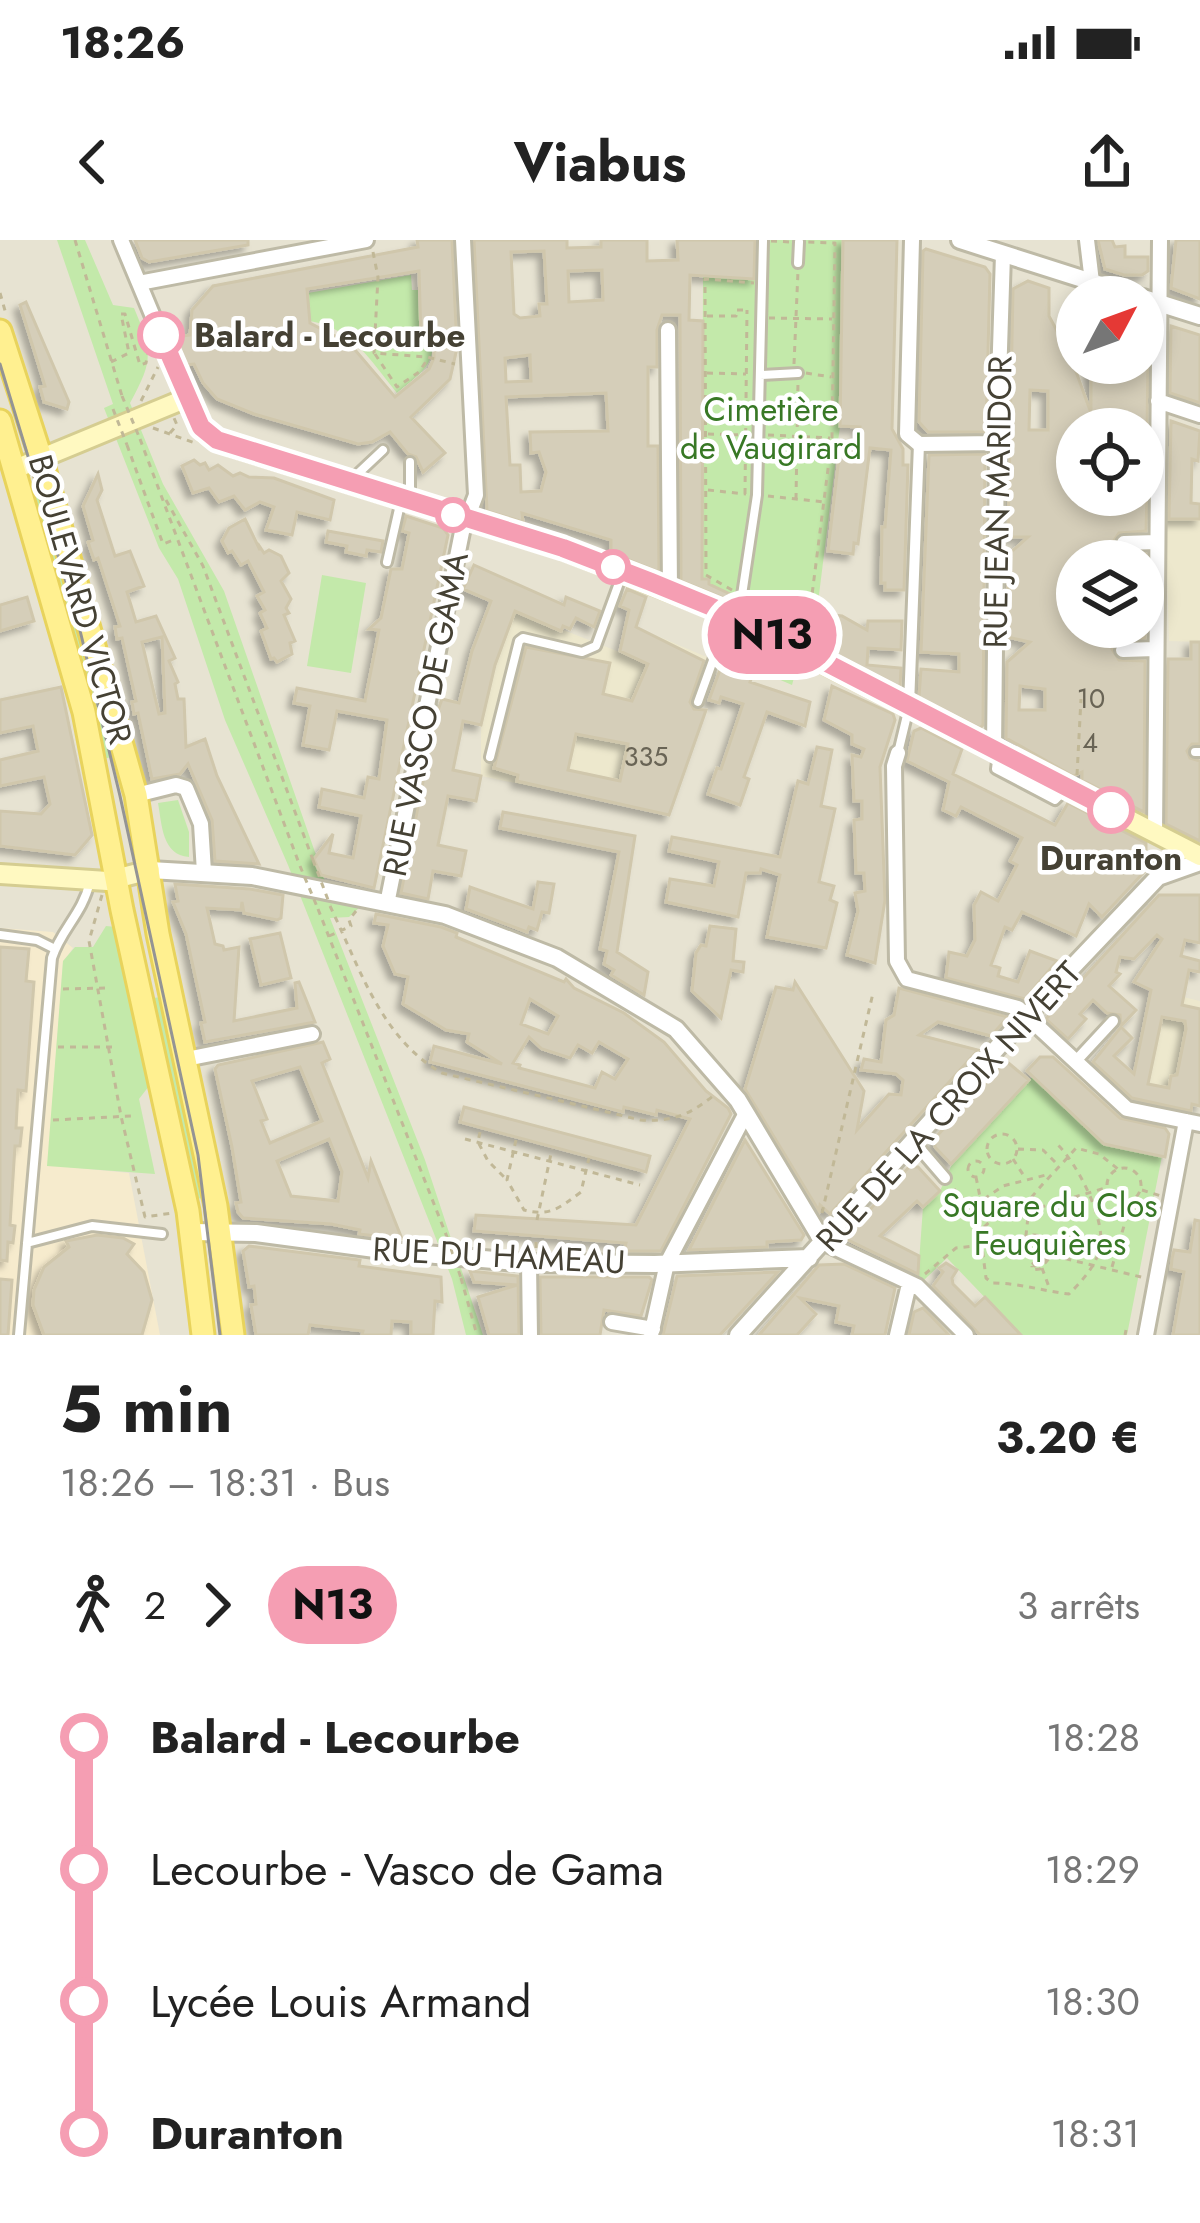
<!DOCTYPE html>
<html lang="fr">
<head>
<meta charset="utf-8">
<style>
	body { margin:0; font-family:Jost,sans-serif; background:#f6f6f6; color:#222; height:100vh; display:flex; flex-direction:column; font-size:45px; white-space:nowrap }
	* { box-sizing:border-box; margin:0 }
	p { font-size:39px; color:#767676 }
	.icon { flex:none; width:66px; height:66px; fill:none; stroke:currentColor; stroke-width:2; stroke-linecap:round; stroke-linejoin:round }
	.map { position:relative; height:1095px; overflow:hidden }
	.panel { display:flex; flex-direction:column; background:#fff; flex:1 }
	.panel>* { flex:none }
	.badge { padding:0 24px; border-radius:39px; font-size:42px; line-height:78px }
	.needle { width:78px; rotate:49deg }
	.controls { position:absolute; left:1056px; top:36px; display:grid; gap:24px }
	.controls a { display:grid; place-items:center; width:108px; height:108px; border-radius:50%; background:#fff; box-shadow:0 6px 18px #0003; font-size:60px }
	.map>.badge { position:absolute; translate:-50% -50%; box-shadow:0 0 0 6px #fff }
	.legs { display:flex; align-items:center; gap:18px; height:132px; padding:0 60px; font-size:39px }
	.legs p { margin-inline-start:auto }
	.overview { display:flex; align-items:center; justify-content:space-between; height:204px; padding:0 60px }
	h1 { font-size:66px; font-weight:700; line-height:90px }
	ul { padding:0 60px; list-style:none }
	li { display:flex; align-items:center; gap:42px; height:132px; font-size:45px }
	li i { display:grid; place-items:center; width:18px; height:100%; margin:0 15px; background:currentColor }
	li i::after { content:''; width:30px; height:30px; margin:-15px; border:9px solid; border-radius:50%; background:#fff }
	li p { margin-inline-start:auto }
	li:first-child i { background:linear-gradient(#0000 50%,currentColor 0) }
	li:last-child i { background:linear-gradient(currentColor 50%,#0000 0) }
	.status { display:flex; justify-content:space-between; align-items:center; height:84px; padding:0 60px; background:#fff; direction:ltr }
	.status svg { height:33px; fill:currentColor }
	header { display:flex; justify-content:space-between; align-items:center; height:156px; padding:0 60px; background:#fff; font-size:54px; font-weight:700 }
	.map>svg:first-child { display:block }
	.residential { fill:#e7e3d2; fill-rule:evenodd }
	.commercial { fill:#f6ebcd }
	.education { fill:#ede8cd }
	.green { fill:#c3e9aa }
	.building { fill:#d5ceb9; stroke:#d0c7ac; stroke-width:3; fill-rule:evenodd; filter:url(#shadow) }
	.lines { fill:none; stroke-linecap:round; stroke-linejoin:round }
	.service-casing { stroke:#bebaa6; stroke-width:14 }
	.pedestrian-casing { stroke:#bebaa6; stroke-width:16 }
	.minor-casing { stroke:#bebaa6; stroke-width:20 }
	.tertiary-casing { stroke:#bebaa6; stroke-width:22 }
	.secondary-casing { stroke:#d5cd91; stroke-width:24 }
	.primary-casing { stroke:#e8d35c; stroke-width:27 }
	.path { stroke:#c1b897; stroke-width:3; stroke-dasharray:6 6; stroke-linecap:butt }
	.service { stroke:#fff; stroke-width:8 }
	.pedestrian { stroke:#fff; stroke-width:10 }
	.minor { stroke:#fff; stroke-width:14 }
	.tertiary { stroke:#fff; stroke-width:16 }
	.secondary { stroke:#fff9c1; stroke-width:18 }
	.primary { stroke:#fff090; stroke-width:21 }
	.tram { stroke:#949494; stroke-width:3 }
	.path-bridge { stroke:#c1b897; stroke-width:3; stroke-dasharray:6 6; stroke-linecap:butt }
	.line-1-casing { stroke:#fff; stroke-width:27 }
	.line-1 { stroke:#f59eb3; stroke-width:18 }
	.stop-1-dot { fill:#fff; stroke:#f59eb3; stroke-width:6 }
	.labels { text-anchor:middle; stroke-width:9; stroke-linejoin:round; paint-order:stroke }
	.number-label { font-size:27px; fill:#696455 }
	.stop-label { font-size:33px; font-weight:bold; fill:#454134; stroke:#fff; text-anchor:start }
	.park-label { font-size:33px; fill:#387825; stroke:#fff }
	.street-label { font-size:33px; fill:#454134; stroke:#fff }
</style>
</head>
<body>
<div class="status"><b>18:26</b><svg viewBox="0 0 49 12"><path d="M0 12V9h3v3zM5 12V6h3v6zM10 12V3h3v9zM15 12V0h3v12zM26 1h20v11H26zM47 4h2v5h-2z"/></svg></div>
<header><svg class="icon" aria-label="back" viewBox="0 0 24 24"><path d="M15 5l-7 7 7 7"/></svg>Viabus<svg class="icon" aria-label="share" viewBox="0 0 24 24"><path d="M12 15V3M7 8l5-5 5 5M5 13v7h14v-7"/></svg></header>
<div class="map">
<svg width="1200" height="1095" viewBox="0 0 1200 1095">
	<defs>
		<filter id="shadow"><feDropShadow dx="-5.5" dy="5.5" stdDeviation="3" flood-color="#0004"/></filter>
	</defs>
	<rect width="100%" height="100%" fill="#f3f0e4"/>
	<path class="residential" d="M0 0H1200V1095H0ZM1077 57H1143V123H1077ZM1077 189H1143V255H1077ZM1077 321H1143V387H1077Z"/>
	<path class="commercial" d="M0 688 53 692 73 708 63 722 48 925 129 933 160 1095H0Z"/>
	<path class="education" d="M1165 263 1200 264V402L1169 401Z
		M515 371 627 415 636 387 709 418 690 461 706 470 669 575 481 536V485L495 425Z
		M1158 715 1183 757 1200 761V866L1193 864 1191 871 1129 858Z"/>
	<path class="green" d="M57 0H85L113 65 134 68C153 113 153 121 130 163L163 244 224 351 332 661 361 666 349 677 330 678 425 920 483 1095H466L452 1039 288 625 225 480 178 339 159 308 104 168 113 164Z
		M757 0H843L840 186 813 403 702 353 703 36 755 39Z
		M411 35 412 50H418L420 99H432C436 127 416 136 397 153 370 120 353 89 310 81L308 53Z
		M43 255 120 515 99 520 29 260Z
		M322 335 366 343 351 433 307 426Z
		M763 405 798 423 792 445 755 429Z
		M178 560 189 592V617C162 615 162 585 158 563Z
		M106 686 116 687 149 846 139 859 155 934 47 926 63 721 75 707H93Z
		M167 756 209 957 190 960 147 759Z
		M1032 837 1103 904 1162 916 1127 1095H1021L947 1018 924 1040 918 1037 923 967 940 951 952 924Z"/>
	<path class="building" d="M135 0H248V5L149 22 142 18Z
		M417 0H452L457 108 450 139 411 177 445 213 423 232 416 217 408 214 390 192 372 202 358 204 254 174 217 159 203 143 194 124 185 125 176 97 190 95 192 70 213 46 418 7ZM419 31 421 98 434 97V118L429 129 395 157 350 104 310 83 307 49Z
		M474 0H567V8L601 7V0H647V21L678 20 677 0H755L754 39 690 35 689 80 703 81 702 339H709V344L730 354 728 360 681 341 680 75H662L657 90V127H648V206H658L659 332 611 313V300L522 273 523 282 487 271ZM544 11 547 64H539L540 76 520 78 514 74 511 12ZM602 30 603 60 569 62 568 31ZM530 115 531 141 506 142 505 118ZM606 153 608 191 530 192 531 213 539 212 546 232 541 251 521 252 520 225H510L506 157Z
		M843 0H897L892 189 903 209V225H908L904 350H885V343H881L882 287H885L891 210 870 208 858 304 854 303 853 314 828 311 840 209 858 211 860 187 840 186Z
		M1098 0H1112L1115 7 1125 6V17H1148V31L1142 35H1124L1105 29Z
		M1176 0H1200V59L1171 48Z
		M926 9 985 27 990 34 986 192H928L919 182 923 11Z
		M1028 41 1049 48V76L1070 115 1091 173V123H1148L1147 189H1077V255H1147L1146 291 1119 293 1113 302 1120 313 1146 314V321H1077V387H1145V398L1118 400 1112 409 1119 420 1145 421 1144 572 1082 540V532L1073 536 1006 498 1007 422 1030 402 1007 397 1008 315 1028 297H1008L1013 49ZM1030 150 1048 151V190H1029ZM1020 446 1045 449V470H1019Z
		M26 62 69 162 67 169 44 162 40 147 45 146 20 65Z
		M1171 86 1200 95V163L1170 153Z
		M1171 181 1200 191 1198 221 1192 219 1191 263 1200 264V279H1169Z
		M985 214 983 485 980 488 919 457 921 429 959 432V414L921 412 929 215Z
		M194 220 200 225 205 223 209 230 218 225 233 236 240 233 249 237 274 238 334 260 330 280 297 272 292 295 266 290 274 267 260 262 245 270 234 256 219 262 209 248 193 253 182 226Z
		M98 234 102 250 97 260 115 316 130 311 144 346 127 352 136 382 156 376 175 418 169 421 178 442 175 444 178 459H184L186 507 205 499 217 536 259 624 215 621 212 580 188 524 180 534 152 539 138 473 134 474 132 462 136 461 122 398 117 399 115 387 120 386 98 318 94 320 88 302 93 300 83 266ZM162 397 165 473 159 474 142 402Z
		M406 276 443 288 448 295 374 648 321 635 314 619 333 594 329 613 353 618 361 576 319 567 322 549 364 558 368 537 379 539 387 480 337 471 329 510 303 505 310 466 294 463 297 448 365 461 379 390 369 389 381 378 391 329H402L409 293 402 291Z
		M245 279 260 310V307L264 313 269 310 281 316 289 333 281 341 291 359 286 368 289 373 284 375 295 401 290 403 292 414 277 422 274 418 271 419 261 391 267 388 260 373 265 370 257 356 264 352 248 321 241 325 232 311 228 313 222 301 229 288Z
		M328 291 383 301 381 312 367 310 366 316 346 312 347 306 326 302Z
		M474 325 564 365 566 357 600 371 594 387 576 378 570 389 563 386 561 391 515 371 495 425 481 485 463 481 461 491 453 530 481 536 476 561 448 556 438 605 466 611 461 636 433 631 428 659 401 653 436 476 442 459 459 463 472 411 491 361 463 349Z
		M627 349 646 357 636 387 704 421 690 462 694 469 706 470 669 575 517 541 518 535 494 528 526 407 610 423 603 454 632 461 648 424 620 411 629 370 620 366ZM576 494 628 504 620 541 568 530Z
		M27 357 34 381 0 391V365Z
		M826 374 842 376 867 390 868 381H902L901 410 868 408 867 425 901 428 900 447 809 400 811 382 825 385Z
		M1191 402H1200V504H1192L1187 511 1190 518 1200 521V601L1166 584 1168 419H1191Z
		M721 427 752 437 750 442 810 462 805 486 767 472 744 537 749 539 740 565 708 554 717 528 721 529 743 464 721 457 719 463 709 460Z
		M832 446 893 474 895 480 880 527 885 660 875 723 847 715 858 671 855 653 865 651 864 633H856L854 580 862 579V561H854L852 515 861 517 864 509 852 504V495L824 480Z
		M61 447 92 595 75 615 0 606V571L41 574 50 564 44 537 0 546V520L38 511 33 486 0 493V460Z
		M921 488 962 509 953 534 1055 585 1068 563 1146 603V630L1102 677 1089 664 1076 696 1022 672 1012 690 1005 687 991 725 1000 728 998 736 1018 742 1030 711 1057 721 1025 759 946 738 949 712 967 716 975 700 974 665 981 652 998 661 1017 625 1010 621 1022 598 961 567 956 576 943 570 949 542 907 521 914 491Z
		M817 507 832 510 821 566 835 569 819 642 834 646 830 660 837 663 826 708 767 697 780 635 761 629 760 633H746L738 677 666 662 670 639 714 646 719 622 669 611 672 597 780 617 798 541 808 544Z
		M503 572 635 596 617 712 648 732 644 755 611 735 614 730 604 724 607 711 600 709 619 612 500 588Z
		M538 642 554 644 549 673 542 672 537 690 529 687 527 692 466 669 470 647 533 669Z
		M175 644 250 649 283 655 281 678 277 680 244 673 242 662 241 670 207 668 215 704 223 706 224 710 239 707 234 781 297 768 295 743 299 742 315 782 205 802 201 783 205 782 186 694 173 662 178 661Z
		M1159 655H1200V703L1185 700 1181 716 1200 721V732L1189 730 1182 765 1200 769V866L1192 864 1191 871 1132 858 1093 822 1121 787 1132 798 1114 816 1134 834 1151 750 1134 742 1162 699 1157 695 1134 719 1120 717 1116 732 1120 734 1109 746 1136 770 1121 786 1120 775 1107 773 1093 760 1080 774 1086 779 1068 799 1046 779ZM1162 777 1185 781 1186 789 1177 835 1171 836 1169 848 1148 844Z
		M376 674 441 687 457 693 456 697 564 742 566 739 574 748 624 773 664 802 706 851 728 868 731 874 661 1011H624L626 1003 474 991 476 975 636 985 690 879 657 870 656 875 624 867 623 872 430 822 434 806 502 824 467 802 469 794 446 790 403 764 408 737 395 734 383 706 388 685 374 683ZM530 759 558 776 548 794 521 784ZM529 797 542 809 570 818 578 805 592 813 599 802 628 819 615 839 602 832 595 848 519 828 520 825 513 823Z
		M710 686 736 689 733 721 744 722 743 732 731 730 721 778 692 751 696 713 701 705 706 706Z
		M280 693 291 738 261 745 250 699Z
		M0 707 29 709 26 741 34 742 26 851 18 850 16 888H22L20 906H15L10 985 15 986 13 1003 8 1002 7 1021 0 1020Z
		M795 742 864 851 857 890 889 854 901 855 903 840 896 834 861 830 864 819 881 822 886 780 894 775 899 748 1008 777 991 796 938 782 919 795 978 810 830 974 820 965 819 971 745 849 776 747 793 750Z
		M323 802 330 819 322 823 368 938 371 921 402 999 359 994 360 990 331 984 243 978 238 972 236 963 241 962 232 907 215 829 218 825ZM300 827 322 881 270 903 261 881 267 879 252 841ZM329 899 342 932 338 961 291 956 277 921Z
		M1040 817H1053L1120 878 1165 888 1169 894 1165 917 1104 904 1027 831Z
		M1006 821 1029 840 951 924 935 907V898Z
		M464 867 650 916 646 932 460 882Z
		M745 900 804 995 801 1000 767 1002V1007L689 1010Z
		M909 927H918L940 951 923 967 917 961 880 996 919 1016 918 1034 844 998Z
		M1195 980 1200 981V1095H1173L1184 1032 1171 1029 1172 1019 1174 1010 1190 1012Z
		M97 995 123 998 134 1004 127 1014 144 1032 152 1060 142 1095H44L33 1065 34 1050 44 1027 69 1007 66 1001Z
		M249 1006 360 1020 359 1026 441 1037 442 1062 435 1061 433 1095H411V1082L392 1081 391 1095H362L363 1091 310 1085 308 1095H256L251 1065 256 1064 254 1046 249 1047 243 1011Z
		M946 1023 957 1030 952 1038 953 1044 975 1066 985 1057 1021 1095H980L933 1046 943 1032 939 1028Z
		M844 1024 895 1048 885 1095H852L854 1086 836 1082 839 1066 800 1058 816 1074 797 1095H759L819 1025Z
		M470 1031 518 1036 519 1095H489L478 1057 517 1045 474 1042Z
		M778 1032 720 1095H663L677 1036Z
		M540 1037H649L652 1040 641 1076 604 1070 600 1095H541Z
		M0 1039 12 1040 8 1095H0Z
		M923 1068 932 1077 949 1095H909L914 1072Z"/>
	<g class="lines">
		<g class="service-casing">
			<path id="service" d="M798 23 799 2
				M760 135 798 133
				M410 222V260
				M349 242 383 210
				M387 322 401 260
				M739 375 757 255 763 1
				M698 462 729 376
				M1195 512H1200
				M898 513 909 467
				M998 513 996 529 1055 560 1065 550
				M490 517 519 401 523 398 582 412 596 406 623 332
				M0 695 37 700 55 709
				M27 1003 92 986 162 994
				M19 1095 52 718C61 689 83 674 90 641"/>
		</g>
		<g class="pedestrian-casing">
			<path id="pedestrian" d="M909 465 919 204
				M1075 822 1113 781
				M914 902 945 938"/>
		</g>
		<g class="minor-casing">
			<path id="minor" d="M121 0 187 158
				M912 0 907 194 919 204 997 203
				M1087 0 1092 42
				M139 43 366 0
				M668 90 670 350
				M1158 161 1200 175
				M1124 303 1156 302
				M1123 410 1155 409
				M994 511 997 203 1003 14
				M898 513 894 526 897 721 907 739 1018 768 1127 869 1200 884
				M136 555 176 545 186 548 201 584 204 632
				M1155 593 1160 0
				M387 664 462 292 476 255 463 0
				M186 819 312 794
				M823 1002 917 1046 966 1095
				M529 1023 530 1095
				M612 1082 653 1089
				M651 1095 667 1023 746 873
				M897 1095 909 1044
				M1146 1095 1186 881"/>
		</g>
		<g class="tertiary-casing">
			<path id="tertiary" d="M960 0 1139 57
				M1143 58 1200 76
				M150 630 252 636 445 675 557 718 676 789 738 860 823 1002
				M191 992 256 993 390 1011 529 1023 655 1024 809 1018
				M738 1095 1026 776 1158 637 1200 622"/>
		</g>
		<g class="secondary-casing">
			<path id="secondary" d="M15 229 187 158 206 193 232 206 563 309 730 375 1200 616
				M0 634 107 641 150 630"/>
		</g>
		<g class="primary-casing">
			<path id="primary" d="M0 91 41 218 136 555 158 694 216 966 233 1095
				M0 181 84 472 122 670 188 971 203 1095"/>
		</g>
		<path class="path" d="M75 0 122 156
			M771 1 791 2
			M373 12 378 37 374 113 427 117 455 124
			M0 53 6 74
			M707 76H736V70H746
			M769 78 832 79
			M375 114 397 147 419 132 427 120
			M111 122 129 113 121 74H125L140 125 146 123 149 105
			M794 124 798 31
			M707 133 746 134
			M806 133 831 137
			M141 161 158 127
			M153 188 195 203
			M170 193 177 185 174 178
			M708 194 746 195
			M768 195 830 198
			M140 199 300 626
			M127 205 163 304 176 299
			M708 250 746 254
			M745 254 747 70
			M768 256 824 262
			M796 259 798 141
			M166 260 203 326 313 620
			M732 350 706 335 705 39 754 43
			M750 362 808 386 832 198 835 3 807 2
			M1077 535 1081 459
			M102 655 89 701 121 876 145 977 172 973
			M330 666C359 726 381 799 442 833L641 880C672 882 689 875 713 856
			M318 669 447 997
			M329 696 351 686 349 680 356 671
			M63 749 105 748
			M58 807H117
			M53 880 131 876
			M480 892 478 902 488 921 506 939
			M987 909a15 15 0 1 1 30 0a15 15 0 1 1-30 0Z
			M465 899 640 945
			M516 900 507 940 524 970C550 977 561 967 581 952L589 918
			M1018 909 1043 910 1057 924
			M1013 919 1024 936
			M968 929a8 8 0 1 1 16 0a8 8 0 1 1-16 0Z
			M1107 945a17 17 0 1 1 34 0a17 17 0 1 1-34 0Z
			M976 937 980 957
			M954 949 978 975 986 1038 992 1043C1019 1043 1043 1051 1069 1054 1081 1042 1097 1025 1100 1007 1106 979 1077 923 1057 904
			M1142 950 1161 956
			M974 966 1003 946 1046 935
			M1024 967C1040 945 1059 928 1076 908L1099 914 1118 929
			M1028 971 1105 948
			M822 973 873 753
			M537 980 552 909
			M984 987 1008 965H1019L1028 977 1026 995 1029 1004
			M536 1008V996
			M1042 1013 1145 1038
			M1024 1016 1020 1017 1019 1008 1025 1000 1036 998C1046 1002 1050 1010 1045 1020L1035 1026 1032 1022
			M1020 1017H1016V1006L1022 998C1038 990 1052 998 1051 1016L1040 1029 1032 1030V1026
			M1112 1027 1131 962
			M1042 1028 1049 1047
			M925 1034 956 1008 983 1005
			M461 1038 477 1095
			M1125 1095 1126 1090"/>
		<use href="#service" class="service"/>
		<use href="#pedestrian" class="pedestrian"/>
		<use href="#minor" class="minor"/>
		<use href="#tertiary" class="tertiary"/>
		<use href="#secondary" class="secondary"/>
		<use href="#primary" class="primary"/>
		<path class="tram" d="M0 124 77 378 120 556 198 915 220 1095"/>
		<path class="path-bridge" d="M122 156 140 199
			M113 169 127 205
			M313 620 330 665
			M300 626 318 669
			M447 997 461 1038"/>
	</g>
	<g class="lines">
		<g class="line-1-casing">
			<path id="line-1" d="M161 95 201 187 217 200 563 308 651 342 746 381 1111 570"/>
		</g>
		<use href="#line-1" class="line-1"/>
	</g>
	<g class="stop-1-dot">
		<circle cx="161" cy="95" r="21"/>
		<circle cx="453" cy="275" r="15"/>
		<circle cx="613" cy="327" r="15"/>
		<circle cx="1111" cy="570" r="21"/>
	</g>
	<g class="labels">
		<g class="number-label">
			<text x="1091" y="468">10</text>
			<text x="1090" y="512">4</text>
			<text x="646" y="526">335</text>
		</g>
		<g class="stop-label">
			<text x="194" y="107">Balard - Lecourbe</text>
			<text x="1111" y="630" text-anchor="middle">Duranton</text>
		</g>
		<g class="park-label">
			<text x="771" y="181">Cimetière<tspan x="771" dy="38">de Vaugirard</tspan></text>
			<text x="1050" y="977">Square du Clos<tspan x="1050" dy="38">Feuquières</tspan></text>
		</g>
		<g class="street-label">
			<text transform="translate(997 262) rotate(-89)" y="12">RUE JEAN MARIDOR</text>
			<text transform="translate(81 359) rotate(74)" y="12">BOULEVARD VICTOR</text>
			<text transform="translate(425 474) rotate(-79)" y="12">RUE VASCO DE GAMA</text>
			<text transform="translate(948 866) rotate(-48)" y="12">RUE DE LA CROIX NIVERT</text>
			<text transform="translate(499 1015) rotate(3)" y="12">RUE DU HAMEAU</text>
		</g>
	</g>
</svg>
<div class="controls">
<a><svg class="needle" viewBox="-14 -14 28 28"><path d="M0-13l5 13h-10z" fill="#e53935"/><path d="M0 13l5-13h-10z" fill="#767676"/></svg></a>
<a><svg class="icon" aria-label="locate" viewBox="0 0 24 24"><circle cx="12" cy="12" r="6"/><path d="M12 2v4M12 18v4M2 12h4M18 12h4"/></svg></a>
<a><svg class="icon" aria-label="layers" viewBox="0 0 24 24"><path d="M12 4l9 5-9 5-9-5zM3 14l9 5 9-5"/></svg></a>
</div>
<b class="badge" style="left:772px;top:395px;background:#f59eb3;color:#111">N13</b>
</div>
<section class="panel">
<div class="overview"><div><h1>5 min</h1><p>18:26 – 18:31 · Bus</p></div><b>3.20 €</b></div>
<div class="legs"><svg class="icon" aria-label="walk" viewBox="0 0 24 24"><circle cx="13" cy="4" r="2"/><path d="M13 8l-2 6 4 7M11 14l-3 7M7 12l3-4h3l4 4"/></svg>2<svg class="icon" aria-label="forward" viewBox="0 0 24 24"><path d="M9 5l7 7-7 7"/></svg><b class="badge" style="background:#f59eb3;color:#111">N13</b><p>3 arrêts</p></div>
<ul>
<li><i style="color:#f59eb3"></i><b>Balard - Lecourbe</b><p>18:28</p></li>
<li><i style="color:#f59eb3"></i><span>Lecourbe - Vasco de Gama</span><p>18:29</p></li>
<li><i style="color:#f59eb3"></i><span>Lycée Louis Armand</span><p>18:30</p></li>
<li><i style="color:#f59eb3"></i><b>Duranton</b><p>18:31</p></li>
</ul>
</section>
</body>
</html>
